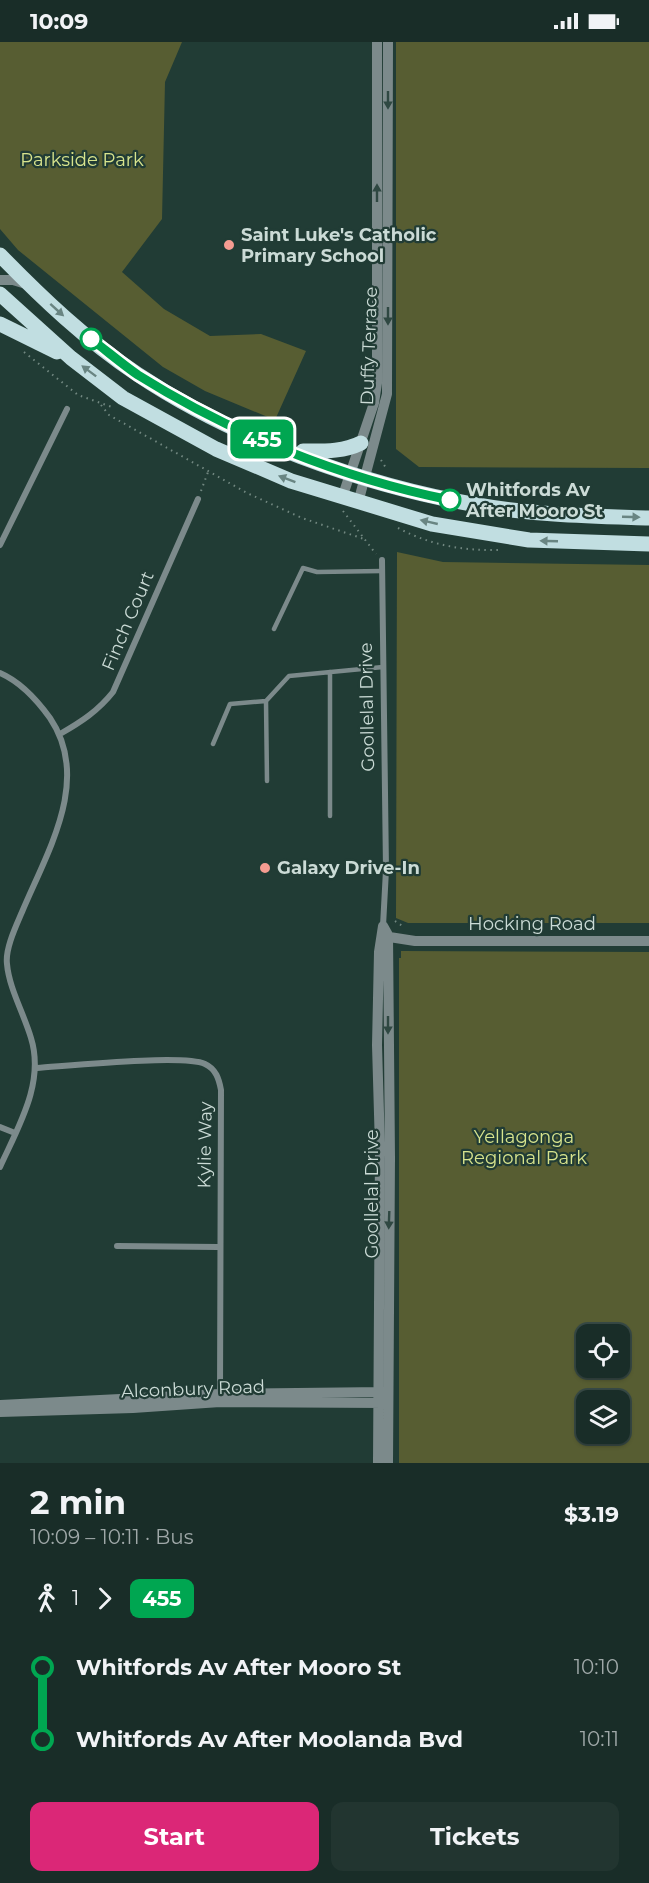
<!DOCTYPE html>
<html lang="en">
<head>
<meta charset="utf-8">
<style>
	body { margin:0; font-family:Montserrat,sans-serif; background:#223530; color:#f1f3f6; height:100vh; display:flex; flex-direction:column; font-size:22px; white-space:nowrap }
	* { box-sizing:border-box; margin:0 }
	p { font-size:20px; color:#9fa8a8 }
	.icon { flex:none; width:33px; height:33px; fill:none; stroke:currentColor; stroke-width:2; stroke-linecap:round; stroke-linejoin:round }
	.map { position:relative; height:1421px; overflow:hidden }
	.details { display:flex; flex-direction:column; background:#192d28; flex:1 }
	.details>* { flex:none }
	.badge { padding:0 12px; border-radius:9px; font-size:21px; line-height:39px }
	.tools { position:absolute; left:576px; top:1282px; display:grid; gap:12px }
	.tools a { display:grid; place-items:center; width:54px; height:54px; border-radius:12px; background:#192d28; box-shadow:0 2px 4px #0004,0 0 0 2px #374945; font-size:30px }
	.map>.badge { position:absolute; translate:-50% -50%; box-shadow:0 0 0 3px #fff }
	.legs { display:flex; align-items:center; gap:9px; height:66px; padding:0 30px; font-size:20px }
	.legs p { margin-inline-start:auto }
	.summary { display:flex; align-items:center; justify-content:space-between; height:102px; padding:0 30px }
	h1 { font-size:33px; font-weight:700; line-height:45px }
	.primary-button { display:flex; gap:12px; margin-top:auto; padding:12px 30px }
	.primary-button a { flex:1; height:69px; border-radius:12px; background:#db2777; color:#fff; font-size:24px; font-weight:700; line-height:69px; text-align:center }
	.primary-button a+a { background:#223530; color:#f1f3f6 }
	ul { padding:0 30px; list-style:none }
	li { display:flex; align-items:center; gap:21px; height:72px; font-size:22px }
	li i { display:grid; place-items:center; width:9px; height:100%; margin:0 8px; background:currentColor }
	li i::after { content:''; width:15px; height:15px; margin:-8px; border:4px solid; border-radius:50%; background:#192d28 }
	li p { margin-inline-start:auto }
	li:first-child i { background:linear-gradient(#0000 50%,currentColor 0) }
	li:last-child i { background:linear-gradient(currentColor 50%,#0000 0) }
	.status { display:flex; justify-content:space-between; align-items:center; height:42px; padding:0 30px; background:#192d28; direction:ltr }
	.status svg { height:16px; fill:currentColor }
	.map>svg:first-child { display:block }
	.green { fill:#575d32; fill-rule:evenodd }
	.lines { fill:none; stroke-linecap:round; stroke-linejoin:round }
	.path { stroke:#728881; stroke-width:2; stroke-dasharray:1.5 4.5; stroke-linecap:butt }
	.service { stroke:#7c8a8b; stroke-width:4.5 }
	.minor { stroke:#7c8a8b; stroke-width:6 }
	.tertiary { stroke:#7c8a8b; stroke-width:10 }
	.primary { stroke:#c1dee1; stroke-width:15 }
	.oneway { fill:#2f4842 }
	.oneway2 { fill:#698582 }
	.line-1-casing { stroke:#fff; stroke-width:14 }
	.line-1 { stroke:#00a651; stroke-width:9 }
	.poi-dot { fill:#f59c91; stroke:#213c35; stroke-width:2 }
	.stop-1-dot { fill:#fff; stroke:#00a651; stroke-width:3 }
	.labels { text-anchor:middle; stroke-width:4.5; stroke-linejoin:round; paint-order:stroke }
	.park-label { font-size:18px; fill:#d8e48d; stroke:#213c35 }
	.poi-label { font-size:18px; font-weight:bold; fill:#cbdbd6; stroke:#213c35; text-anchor:start }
	.street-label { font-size:18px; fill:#cbdbd6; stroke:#213c35 }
	.stop-label { font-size:18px; font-weight:bold; fill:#cbdbd6; stroke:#213c35; text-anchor:start }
</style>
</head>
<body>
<div class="status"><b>10:09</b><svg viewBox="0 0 49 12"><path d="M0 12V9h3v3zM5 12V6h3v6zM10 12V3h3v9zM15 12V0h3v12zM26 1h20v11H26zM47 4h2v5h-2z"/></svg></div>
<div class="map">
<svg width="649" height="1421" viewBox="0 0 649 1421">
	<rect width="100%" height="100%" fill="#213c35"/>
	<path class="green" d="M0 0H182L165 40 162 177 122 230 164 267 210 294 261 292 306 309 275 378 205 349 163 325 18 208 0 187Z
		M396 0H649V426L419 425 396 407Z
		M397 510 443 520 649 523V881H408L396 876Z
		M401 909 649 910V1421H399V916H401ZM586 1293H620V1326H586ZM586 1359H620V1392H586Z"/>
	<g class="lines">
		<path class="path" d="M24 310 78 353 112 365
			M101 363 109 373 247 451 302 476 364 497
			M381 418 386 426
			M201 449 208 430
			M343 469 376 512
			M398 486C430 503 463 509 499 508
			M395 879 404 885"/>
		<path class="service" d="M274 587 303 526 317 530 382 529
			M330 630V774
			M213 702 230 662 266 659
			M267 739 266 659 289 634 383 625"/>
		<path class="minor" d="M0 503 67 367
			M382 518 386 828 383 884
			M0 631C21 640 37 658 50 676 92 738 47 810 22 870 16 884 5 907 7 922 9 946 24 972 31 996 45 1041 18 1085 0 1125
			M60 692C81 680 98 669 113 650L198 457
			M37 1026C67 1024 183 1012 205 1022 216 1027 219 1037 221 1048L220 1353
			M0 1085 15 1091
			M117 1204 218 1205"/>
		<path class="tertiary" d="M0 238H13L26 242
			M342 456 374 361 377 341V0
			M358 461 387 352 388 0
			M383 884 388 893 390 1116 388 1421
			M383 894 415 899H649
			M0 1363 220 1352 383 1350
			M0 1370 133 1366 220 1360 384 1361
			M378 1421 380 1106 377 1003 379 910 383 884"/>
		<path class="primary" d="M0 213C42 256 86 298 137 332 234 397 362 443 477 463 534 473 592 474 649 476
			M0 252 71 316 123 356 216 407 291 439 432 482 529 498 649 502
			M0 282 57 310
			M303 409C323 409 343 410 361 401"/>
	</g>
	<defs><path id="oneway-solid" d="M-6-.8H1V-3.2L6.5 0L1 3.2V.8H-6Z" transform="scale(1.5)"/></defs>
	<g class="oneway">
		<use href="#oneway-solid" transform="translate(388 58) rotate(90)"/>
		<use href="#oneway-solid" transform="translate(377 151) rotate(-90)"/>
		<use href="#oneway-solid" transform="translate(388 274) rotate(90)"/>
		<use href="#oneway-solid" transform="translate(388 983) rotate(90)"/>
		<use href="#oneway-solid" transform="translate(389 1178) rotate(92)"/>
	</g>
	<g class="oneway2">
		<use href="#oneway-solid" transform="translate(57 268) rotate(42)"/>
		<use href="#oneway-solid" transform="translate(89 329) rotate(-143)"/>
		<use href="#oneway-solid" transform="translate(287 437) rotate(-159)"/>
		<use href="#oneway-solid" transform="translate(631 475) rotate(2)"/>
		<use href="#oneway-solid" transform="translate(429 480) rotate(-167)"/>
		<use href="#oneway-solid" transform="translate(549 499) rotate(-178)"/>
	</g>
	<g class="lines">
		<g class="line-1-casing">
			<path id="line-1" d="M91 297C107 309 122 322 138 333 232 392 341 436 450 458"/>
		</g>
		<use href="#line-1" class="line-1"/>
	</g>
	<g class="poi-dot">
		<circle cx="229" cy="203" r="6"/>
		<circle cx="265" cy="826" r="6"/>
	</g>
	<g class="stop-1-dot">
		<circle cx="91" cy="297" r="10"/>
		<circle cx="450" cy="458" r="10"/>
	</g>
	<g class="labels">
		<g class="park-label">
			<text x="82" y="124">Parkside Park</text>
			<text x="524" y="1101">Yellagonga<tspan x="524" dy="21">Regional Park</tspan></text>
		</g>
		<g class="poi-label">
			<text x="241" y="199">Saint Luke's Catholic<tspan x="241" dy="21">Primary School</tspan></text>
			<text x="277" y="832">Galaxy Drive-In</text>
		</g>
		<g class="street-label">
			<text transform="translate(369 304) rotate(-88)" y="6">Duffy Terrace</text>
			<text transform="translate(128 579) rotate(-67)" y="6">Finch Court</text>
			<text transform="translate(367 665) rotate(-91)" y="6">Goollelal Drive</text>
			<text x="532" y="888">Hocking Road</text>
			<text transform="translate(205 1103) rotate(-89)" y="6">Kylie Way</text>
			<text transform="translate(372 1152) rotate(-90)" y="6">Goollelal Drive</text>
			<text transform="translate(193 1347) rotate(-2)" y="6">Alconbury Road</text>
		</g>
		<g class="stop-label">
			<text x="466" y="454">Whitfords Av<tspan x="466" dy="21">After Mooro St</tspan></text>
		</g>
	</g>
</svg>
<div class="tools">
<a><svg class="icon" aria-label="locate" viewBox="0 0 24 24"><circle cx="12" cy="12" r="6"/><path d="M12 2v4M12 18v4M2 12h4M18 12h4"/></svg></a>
<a><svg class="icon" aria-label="layers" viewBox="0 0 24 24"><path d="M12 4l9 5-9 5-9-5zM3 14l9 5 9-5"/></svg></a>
</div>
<b class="badge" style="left:262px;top:397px;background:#00a651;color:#fff">455</b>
</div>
<section class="details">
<div class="summary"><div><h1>2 min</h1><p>10:09 – 10:11 · Bus</p></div><b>$3.19</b></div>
<div class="legs"><svg class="icon" aria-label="walk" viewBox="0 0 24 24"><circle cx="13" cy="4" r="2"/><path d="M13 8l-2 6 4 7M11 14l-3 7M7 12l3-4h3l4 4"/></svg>1<svg class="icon" aria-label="forward" viewBox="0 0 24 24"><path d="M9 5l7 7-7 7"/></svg><b class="badge" style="background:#00a651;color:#fff">455</b></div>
<ul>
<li><i style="color:#00a651"></i><b>Whitfords Av After Mooro St</b><p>10:10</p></li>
<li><i style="color:#00a651"></i><b>Whitfords Av After Moolanda Bvd</b><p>10:11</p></li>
</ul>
<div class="primary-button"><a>Start</a><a>Tickets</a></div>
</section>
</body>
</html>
